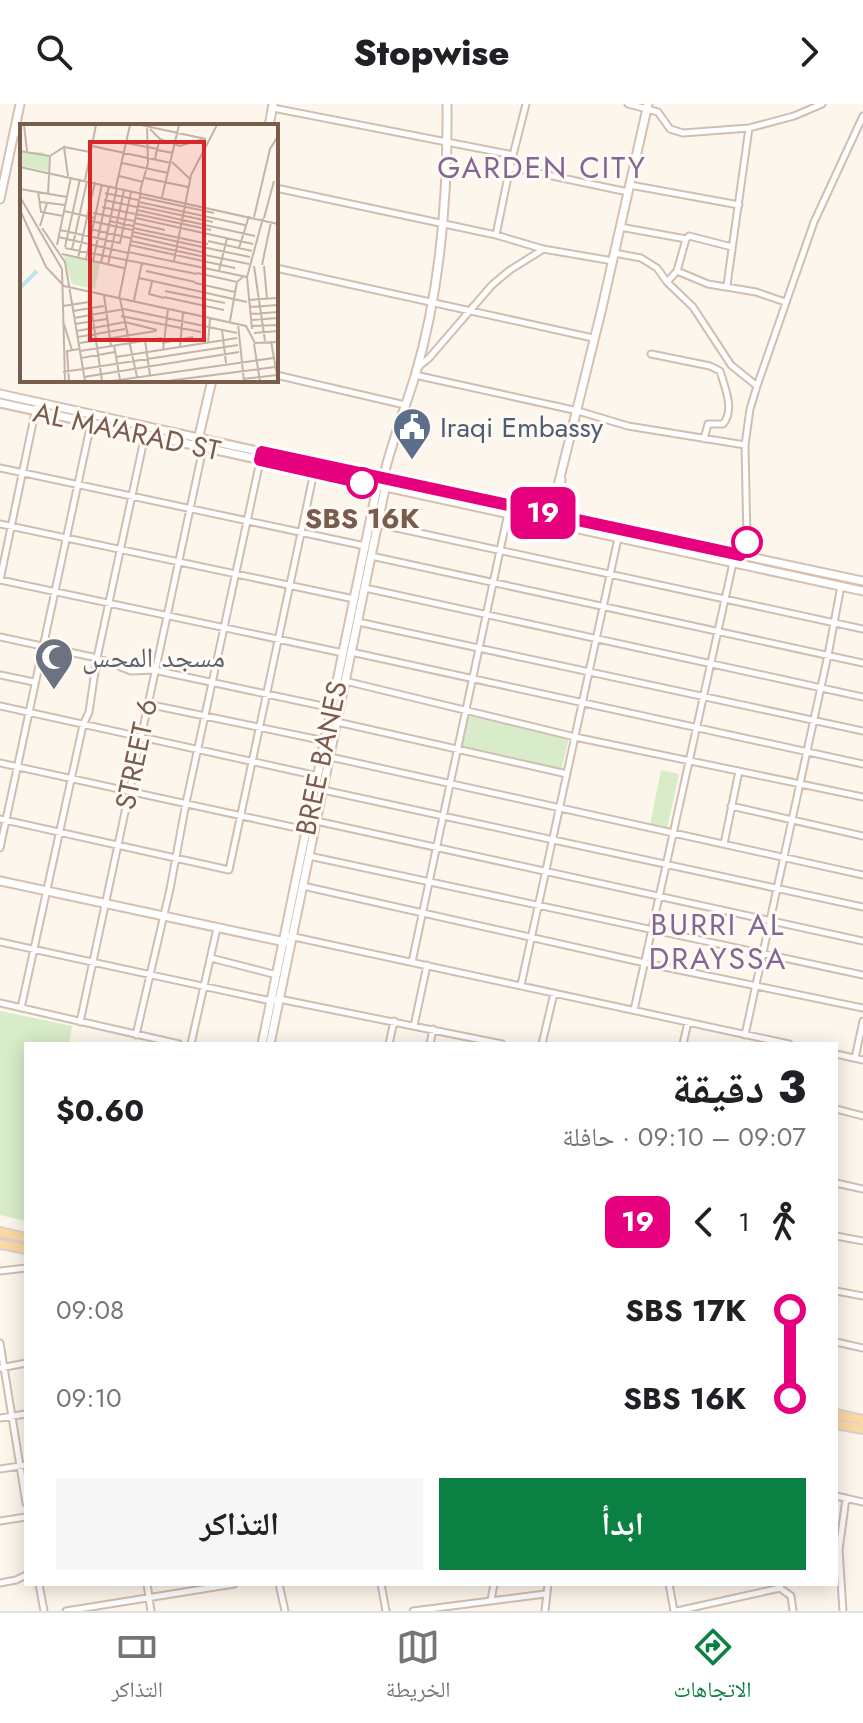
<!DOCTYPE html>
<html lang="ar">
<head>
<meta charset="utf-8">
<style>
	body { margin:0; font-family:Jost,"Noto Naskh Arabic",sans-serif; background:#f6f6f6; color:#202124; direction:rtl; height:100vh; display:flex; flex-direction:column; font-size:30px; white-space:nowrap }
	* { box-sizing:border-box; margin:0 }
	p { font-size:26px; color:#757577 }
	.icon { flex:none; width:44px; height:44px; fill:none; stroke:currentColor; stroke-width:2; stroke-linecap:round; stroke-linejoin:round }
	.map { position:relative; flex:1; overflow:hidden; direction:ltr }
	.side { position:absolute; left:24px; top:938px; width:814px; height:544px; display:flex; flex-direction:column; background:#fff; border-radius:0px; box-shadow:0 4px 20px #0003; direction:rtl }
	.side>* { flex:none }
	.badge { padding:0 16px; border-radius:12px; font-size:28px; line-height:52px }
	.map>.badge { position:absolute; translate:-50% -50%; box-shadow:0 0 0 4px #fff }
	.legs { display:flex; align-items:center; gap:12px; height:88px; padding:0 32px; font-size:26px }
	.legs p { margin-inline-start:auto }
	.overview { display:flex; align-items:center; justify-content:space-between; height:136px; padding:0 32px }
	h1 { font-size:44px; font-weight:800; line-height:60px }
	.button { display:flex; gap:16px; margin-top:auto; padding:16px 32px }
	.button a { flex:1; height:92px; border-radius:0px; background:#0b8043; color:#fff; font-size:32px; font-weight:800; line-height:92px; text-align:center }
	.button a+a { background:#f6f6f6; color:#202124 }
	ul { padding:0 32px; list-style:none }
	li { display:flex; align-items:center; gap:28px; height:88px; font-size:30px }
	li i { display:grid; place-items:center; width:12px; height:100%; margin:0 10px; background:currentColor }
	li i::after { content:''; width:20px; height:20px; margin:-10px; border:6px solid; border-radius:50%; background:#fff }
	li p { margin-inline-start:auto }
	li:first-child i { background:linear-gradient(#0000 50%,currentColor 0) }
	li:last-child i { background:linear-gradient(currentColor 50%,#0000 0) }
	header { display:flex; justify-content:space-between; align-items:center; height:104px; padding:0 32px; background:#fff; font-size:36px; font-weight:800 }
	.tabs { display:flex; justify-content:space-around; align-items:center; height:112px; border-top:2px solid #e0e0e0; background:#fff; font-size:22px; color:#757577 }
	.tabs a { display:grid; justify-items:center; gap:4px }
	.tabs .selected { color:#0b8043 }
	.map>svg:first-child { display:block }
	.green { fill:#d8ecc9 }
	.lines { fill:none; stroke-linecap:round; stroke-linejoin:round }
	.street-casing { stroke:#d1beb0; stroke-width:9 }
	.secondary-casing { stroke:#d6c0b0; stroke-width:11 }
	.primary-casing { stroke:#dad1cd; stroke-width:12 }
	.street { stroke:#fff; stroke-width:5 }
	.secondary { stroke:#fff; stroke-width:7 }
	.primary { stroke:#fbd9a5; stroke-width:8 }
	.line-1-casing { stroke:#fff; stroke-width:18 }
	.line-1 { stroke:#e6007e; stroke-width:12 }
	.stop-1-dot { fill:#fff; stroke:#e6007e; stroke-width:4 }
	.labels { text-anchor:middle; stroke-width:6; stroke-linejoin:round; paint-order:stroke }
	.service-label { font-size:28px; fill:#4e5e75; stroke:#fffaf3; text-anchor:start }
	.street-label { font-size:28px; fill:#7a5c4d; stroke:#fffaf3 }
	.stop-label { font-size:28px; font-weight:bold; fill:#7a5c4d; stroke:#fffaf3 }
	.worship-label { font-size:28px; fill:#5b616d; stroke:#fffaf3; text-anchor:start }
	.neighbourhood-label { font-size:30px; letter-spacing:2px; fill:#846695; stroke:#fffaf3 }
	.inset-river { fill:none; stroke:#bfe3e8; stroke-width:4 }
	.inset-road { fill:none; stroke:#c5b3a7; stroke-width:2 }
	.view { fill:#d62828; fill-opacity:0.15; stroke:#d62828; stroke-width:4 }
	.inset-edge { fill:none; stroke:#7a5c4d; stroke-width:4 }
</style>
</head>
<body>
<header><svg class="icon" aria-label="forward" viewBox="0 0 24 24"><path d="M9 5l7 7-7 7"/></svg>Stopwise<svg class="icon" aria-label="search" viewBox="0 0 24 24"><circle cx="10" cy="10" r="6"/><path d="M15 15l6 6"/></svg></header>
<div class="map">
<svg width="863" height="1507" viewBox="0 0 863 1507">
	<rect width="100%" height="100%" fill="#fdf6ec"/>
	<path class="green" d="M468 612 569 634 561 667 460 644Z
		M661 666 679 670 667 725 650 721Z
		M0 907 72 922 69 940H26V1117L0 1111Z"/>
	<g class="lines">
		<g class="street-casing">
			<path id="street" d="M628 0 658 8 670 25 683 29 749 24 794 12 822 0
				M273 4 513 51
				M14 28 22 30
				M510 63 526 0
				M630 81 739 101
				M276 84 496 131 543 145 613 157
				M620 123 686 135 689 132 732 143
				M496 131 510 63 628 88
				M614 149 641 154 657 164 667 178 693 203 731 261 757 282
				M276 164 593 234
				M677 167 708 180 756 188 785 198
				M667 178 677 167 686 135
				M727 181 749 24
				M651 250 710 262 720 267C725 284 735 306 723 320H708L704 335
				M417 264 429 254 492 181 510 166 542 146
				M276 271 405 301
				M415 271 578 307 628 322 745 341
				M0 364 365 442
				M0 420 354 495
				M378 420 863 525
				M371 452 863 559
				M0 476 343 549
				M0 476 36 304
				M365 484 863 593
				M358 518 863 627
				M0 533 97 554 131 567 154 566 332 604
				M351 548 863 660
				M0 571 34 578
				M345 577 575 633 863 693
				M147 600 325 637
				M0 602 318 672
				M337 618 567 670
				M330 653 863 771
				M0 659 306 726
				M323 686 863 803
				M731 702 863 732
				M0 715 229 766 314 368
				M316 717 863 837
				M724 740 739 667
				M0 744 91 319
				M309 752 863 871
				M303 782 645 859 863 904
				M285 831 789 940
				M0 838 271 897 279 895 502 940
				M211 854 277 871
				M412 858 508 409
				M521 881 620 425
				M0 899 179 940
				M21 904 83 621 89 608 97 554 145 331
				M634 906 733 459 747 436 745 341 750 305 757 282 814 118 863 12
				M80 918 205 335
				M414 922 427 861
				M136 931 170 785 186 699 262 348
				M745 931 828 551 841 482
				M191 940 217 824
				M389 940 394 917
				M430 940 433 925
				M542 940 554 889
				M683 940 688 918
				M836 950 863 956
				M855 954 863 917
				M836 1005 863 1012
				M836 1079 863 1085
				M836 1132 863 1137
				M0 1167 26 1164
				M836 1187 863 1192
				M836 1238 863 1244
				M0 1239 26 1399
				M0 1264 26 1259
				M0 1314 26 1310
				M0 1365 26 1361
				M836 1392 863 1398
				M0 1417 26 1413
				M0 1479 16 1476 26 1471
				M39 1480 44 1507
				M147 1480 151 1507
				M279 1480 285 1507
				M381 1480 386 1507
				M669 1480 674 1507
				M780 1480V1484L791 1492 793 1507
				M491 1496 494 1480
				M66 1507 234 1480
				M413 1507 545 1490
				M545 1507 548 1480
				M677 1507 780 1484
				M843 1507 839 1446 846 1394"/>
		</g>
		<g class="secondary-casing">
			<path id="secondary" d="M269 22 273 0
				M0 95 20 0
				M0 290 379 374 863 477
				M0 299 863 487
				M198 336 212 276
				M550 414 601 208 648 0
				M557 416 561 375
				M0 777 285 838
				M262 940 379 374 384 371C392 337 405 305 415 272 441 185 448 91 447 0
				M270 940 386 380"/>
		</g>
		<g class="primary-casing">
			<path id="primary" d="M0 1128 26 1134
				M0 1140 26 1145
				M836 1310 863 1316
				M836 1320 863 1325"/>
		</g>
		<use href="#street" class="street"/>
		<use href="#secondary" class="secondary"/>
		<use href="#primary" class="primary"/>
	</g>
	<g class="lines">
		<g class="line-1-casing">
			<path id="line-1" d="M362 379 260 356 262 348 740 451 747 438"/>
		</g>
		<use href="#line-1" class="line-1"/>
	</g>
	<defs>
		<g id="civic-pin" transform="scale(2)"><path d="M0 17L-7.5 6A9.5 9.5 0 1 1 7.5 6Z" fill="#5c6f8a" stroke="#fffaf3"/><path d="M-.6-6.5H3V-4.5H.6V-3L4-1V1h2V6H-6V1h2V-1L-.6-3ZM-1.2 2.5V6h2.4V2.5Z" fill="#fff"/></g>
		<g id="mosque-pin" transform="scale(2)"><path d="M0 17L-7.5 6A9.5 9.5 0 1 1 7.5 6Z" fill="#6b7280" stroke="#fffaf3"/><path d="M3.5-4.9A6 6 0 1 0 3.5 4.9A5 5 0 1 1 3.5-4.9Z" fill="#fff"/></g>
	</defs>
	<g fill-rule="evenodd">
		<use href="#civic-pin" x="412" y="323"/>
		<use href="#mosque-pin" x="54" y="553"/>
	</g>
	<g class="stop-1-dot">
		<circle cx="362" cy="379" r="14"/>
		<circle cx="747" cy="438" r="14"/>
	</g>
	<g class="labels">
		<g class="service-label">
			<text x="440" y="333">Iraqi Embassy</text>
		</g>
		<g class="street-label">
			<text transform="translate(127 327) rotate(12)" y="10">AL MA'ARAD ST</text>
			<text transform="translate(136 650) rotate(-78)" y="10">STREET 6</text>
			<text transform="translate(321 654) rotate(-78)" y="10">BREE BANES</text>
		</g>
		<g class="stop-label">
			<text x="362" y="424">SBS 16K</text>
		</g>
		<g class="worship-label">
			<text x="82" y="563">مسجد المحس</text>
		</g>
		<g class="neighbourhood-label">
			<text x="542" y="74">GARDEN CITY</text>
			<text x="718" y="831">BURRI AL<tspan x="718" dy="34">DRAYSSA</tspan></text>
		</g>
	</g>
	<g transform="translate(20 20)">
		<rect width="258" height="258" fill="#fdf6ec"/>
		<path d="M0 28H23L29 33 28 47 0 42ZM44 132 80 139 75 165 52 160Z" fill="#d8ecc9"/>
		<path class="inset-river" d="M0 164 17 147"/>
		<path class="inset-road" d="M4 1 7 27M121 1 186 15M130 5 140 15 137 26M140 15 160 22 183 15M106 19 138 25M72 22 151 39M44 23 70 28M0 27 30 32 28 70M30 32 44 23 48 52M135 35 137 26 153 29M152 38 170 55M102 39 148 49M0 43 258 100M99 52 123 58M125 54 168 63M65 56 76 1M96 63 110 1M0 65 47 73M120 67 128 39 127 1M18 68 21 88 43 92M85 69 118 76M0 73 42 145 45 257M120 73 194 89M142 73 159 1M84 76 117 83M20 78 45 81M119 78 225 101M118 82 193 98M82 83 115 90M0 86 26 143 44 162 226 202 235 219 258 218M117 86 235 112M44 87 75 94M73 89 114 97M116 90 191 106M234 93 250 25 258 12M116 94 233 120M244 94 254 57M71 97 112 106M89 97 113 102M114 99 145 106M20 102 27 79M22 104 45 138 65 257M113 104 188 120M70 105 110 114M40 106 100 119 111 68M113 108 187 124M112 112 186 129M38 113 108 129M111 117 185 133M188 117 232 127M37 121 51 53M110 121 215 144M45 123 60 55M45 124 177 150M187 124 230 133M219 124 229 92M52 125 67 57M108 128 227 153M42 130 104 144M185 131 229 140M58 134 75 58M66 135 82 60M73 137 89 62M154 137 171 51 197 1M81 139 97 63M88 141 104 66M242 141 251 98M234 142 245 217M244 142 247 175M126 147 175 158M199 147 207 114M177 149 217 158 223 153M119 154 227 178M132 158 129 170 144 174M175 159 215 168M145 167 205 179M69 169 82 257M84 171 91 222M144 173 204 186M99 174 121 67M100 175 117 253M114 176 122 139M228 176 258 174M43 182 69 178M229 183 258 181M53 187 84 182M230 190 258 188M101 192 181 208M54 194 104 185 217 209M231 196 258 194M43 197 52 226M210 197 217 158M55 200 87 195M218 200 224 257M232 202 258 201M232 205 227 153 243 94M202 206 206 239M57 207 105 198 137 206M234 209 258 207M58 213 105 205M125 216 130 251M251 217 258 257M60 219 136 207M142 219 173 213M188 219 190 194M234 220 240 257M94 221 100 256M160 223 163 188M143 226 148 185M60 227 142 214M96 233 217 214M61 234 95 228M43 248 218 221M64 253 219 228M223 255 257 251M49 257 47 227 59 225M92 257 254 234M147 257 255 243"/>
		<path class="view" d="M70 18H184V216H70Z"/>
		<rect width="258" height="258" class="inset-edge"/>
	</g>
</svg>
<b class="badge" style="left:543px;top:409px;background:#e6007e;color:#fff">19</b>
<section class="side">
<div class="overview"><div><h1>3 دقيقة</h1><p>09:07 – 09:10 · حافلة</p></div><b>$0.60</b></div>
<div class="legs"><svg class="icon" aria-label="walk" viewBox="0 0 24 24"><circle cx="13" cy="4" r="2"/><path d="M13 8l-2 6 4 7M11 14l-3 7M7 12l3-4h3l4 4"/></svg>1<svg class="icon" aria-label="back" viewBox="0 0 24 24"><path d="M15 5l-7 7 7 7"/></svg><b class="badge" style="background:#e6007e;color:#fff">19</b></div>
<ul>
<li><i style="color:#e6007e"></i><b>SBS 17K</b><p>09:08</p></li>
<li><i style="color:#e6007e"></i><b>SBS 16K</b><p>09:10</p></li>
</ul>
<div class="button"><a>ابدأ</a><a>التذاكر</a></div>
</section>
</div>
<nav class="tabs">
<a class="selected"><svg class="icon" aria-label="directions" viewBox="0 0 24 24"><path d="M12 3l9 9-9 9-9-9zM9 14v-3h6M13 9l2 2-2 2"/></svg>الاتجاهات</a>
<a><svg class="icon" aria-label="map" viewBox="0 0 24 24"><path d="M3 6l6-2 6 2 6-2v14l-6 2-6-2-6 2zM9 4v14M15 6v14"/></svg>الخريطة</a>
<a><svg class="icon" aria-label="tickets" viewBox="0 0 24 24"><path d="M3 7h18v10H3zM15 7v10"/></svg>التذاكر</a>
</nav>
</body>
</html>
